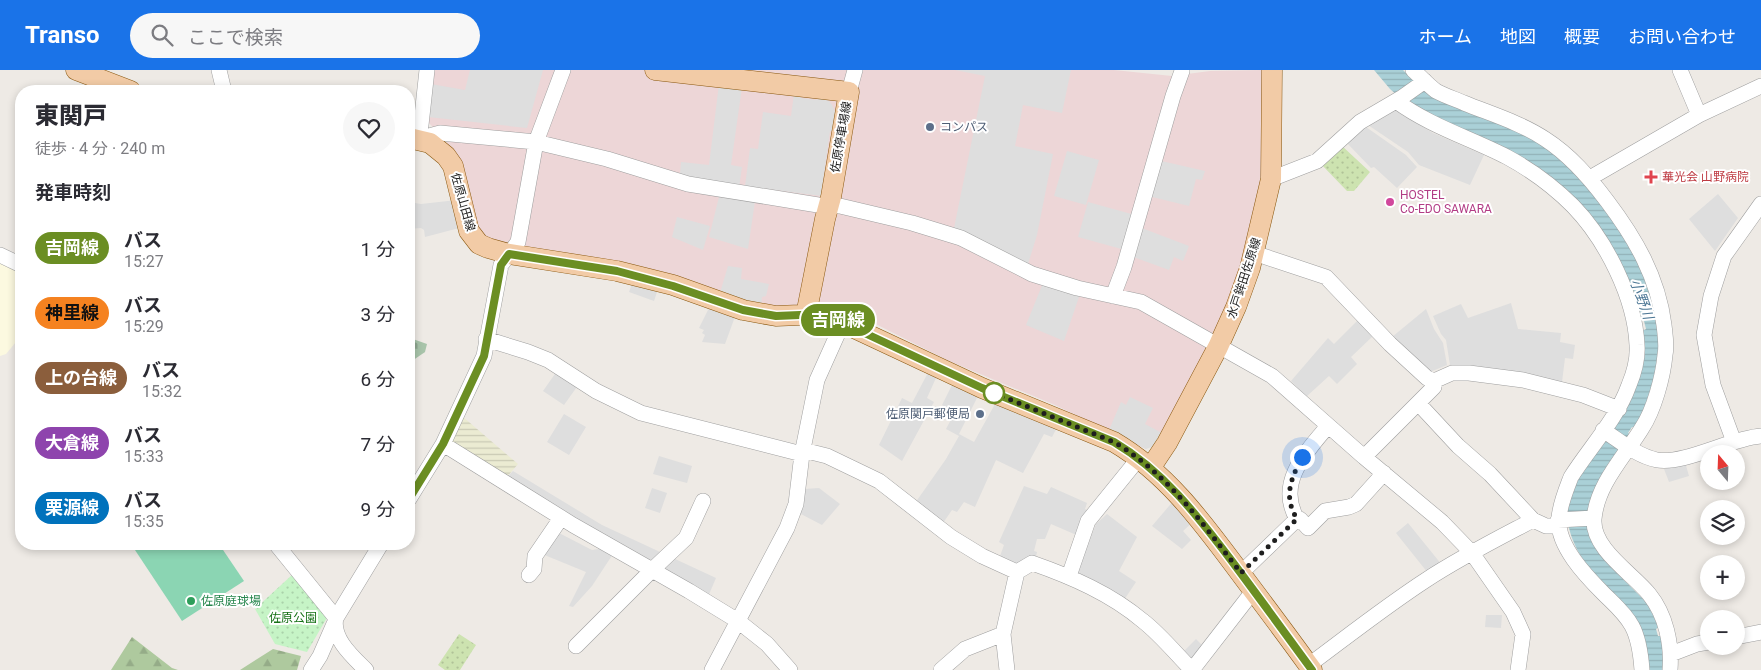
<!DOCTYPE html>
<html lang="ja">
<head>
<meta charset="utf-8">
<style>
	body { margin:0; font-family:Roboto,"Noto Sans JP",sans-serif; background:#f7f7f7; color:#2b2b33; height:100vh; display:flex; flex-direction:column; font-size:19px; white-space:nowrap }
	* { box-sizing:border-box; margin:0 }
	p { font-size:16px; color:#7c7c81 }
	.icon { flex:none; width:28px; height:28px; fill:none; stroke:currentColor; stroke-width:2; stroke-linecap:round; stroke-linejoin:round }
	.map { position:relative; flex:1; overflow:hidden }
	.details { position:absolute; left:15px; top:15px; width:400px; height:465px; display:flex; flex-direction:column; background:#fff; border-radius:20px; box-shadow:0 2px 8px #0003 }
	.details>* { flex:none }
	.badge { padding:0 10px; border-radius:16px; font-size:18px; line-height:32px }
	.needle { width:32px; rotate:341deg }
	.tools { position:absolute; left:1700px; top:375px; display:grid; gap:10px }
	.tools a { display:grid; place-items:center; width:45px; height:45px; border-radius:50%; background:#fff; box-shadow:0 2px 8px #0003; font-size:25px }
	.you { position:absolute; width:25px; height:25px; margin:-12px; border:4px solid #fff; border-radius:50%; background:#1a73e8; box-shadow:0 0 0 8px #1a73e833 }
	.map>.badge { position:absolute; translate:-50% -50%; box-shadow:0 0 0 2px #fff }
	h2 { padding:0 20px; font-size:19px; line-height:45px }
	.round { display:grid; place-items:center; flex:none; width:52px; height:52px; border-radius:26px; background:#f7f7f7 }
	.head { display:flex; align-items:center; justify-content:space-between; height:85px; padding:0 20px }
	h1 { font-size:24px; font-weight:800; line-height:38px }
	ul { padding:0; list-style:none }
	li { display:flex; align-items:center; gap:15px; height:65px; padding:0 20px }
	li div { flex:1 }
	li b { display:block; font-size:19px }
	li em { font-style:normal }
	li .badge { min-width:55px; font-weight:700; text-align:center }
	header { display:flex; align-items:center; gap:30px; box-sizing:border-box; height:70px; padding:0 25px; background:#1a73e8; color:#fff }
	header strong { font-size:24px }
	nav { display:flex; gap:28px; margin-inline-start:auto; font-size:18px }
	.search { width:350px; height:45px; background:#f7f7f7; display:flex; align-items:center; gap:12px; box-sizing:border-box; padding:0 18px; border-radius:28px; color:#7c7c81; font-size:19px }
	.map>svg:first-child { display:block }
	.commercial { fill:#edd6d7 }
	.education { fill:#fcf9e0 }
	.farmland { fill:url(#farmland-rules) }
	.grass { fill:url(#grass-dots) }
	.forest { fill:url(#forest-firs) }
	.cemetery { fill:url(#cemetery-stones) }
	.park { fill:url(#park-dots) }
	.pitch { fill:#8bd5b3 }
	.parking { fill:#dedede }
	.water { fill:url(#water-rules) }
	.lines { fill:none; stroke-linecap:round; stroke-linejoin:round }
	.minor-casing { stroke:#9f9f9f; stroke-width:16 }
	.major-casing { stroke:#89570f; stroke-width:21 }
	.minor { stroke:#fff; stroke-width:15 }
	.major { stroke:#f2cba6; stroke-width:20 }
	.line-casing { stroke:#fff; stroke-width:11 }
	.line { stroke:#6b8e23; stroke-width:8 }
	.walk { stroke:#1e1e1e; stroke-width:5; stroke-dasharray:0 9 }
	.service-dot { fill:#5c6f8a; stroke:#fff; stroke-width:2 }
	.health-dot { fill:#e0444e; stroke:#fff; stroke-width:2 }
	.hotel-dot { fill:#d1479c; stroke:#fff; stroke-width:2 }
	.stop-dot { fill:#fff; stroke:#6b8e23; stroke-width:2.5 }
	.leisure-dot { fill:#2e9e5b; stroke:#fff; stroke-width:2 }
	.labels { text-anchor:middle; stroke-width:4; stroke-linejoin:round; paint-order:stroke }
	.service-label { font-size:12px; fill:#4e5e75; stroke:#fff; text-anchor:start }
	.street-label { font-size:12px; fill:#1e1e1e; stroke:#fff }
	.health-label { font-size:12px; fill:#be3a42; stroke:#fff; text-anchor:start }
	.hotel-label { font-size:12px; fill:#b23c85; stroke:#fff; text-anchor:start }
	.leisure-label { font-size:12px; fill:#27864d; stroke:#fff; text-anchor:start }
	.park-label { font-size:12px; fill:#177117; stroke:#fff }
	.water-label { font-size:14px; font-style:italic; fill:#4d7795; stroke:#fff }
</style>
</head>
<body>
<header>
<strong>Transo</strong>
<div class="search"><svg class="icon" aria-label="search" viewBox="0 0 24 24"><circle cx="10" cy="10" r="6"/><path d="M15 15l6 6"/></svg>ここで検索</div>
<nav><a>ホーム</a><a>地図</a><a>概要</a><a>お問い合わせ</a></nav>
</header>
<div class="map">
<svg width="1761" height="600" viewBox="0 0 1761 600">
	<defs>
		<pattern id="farmland-rules" width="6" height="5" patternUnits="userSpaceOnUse" patternTransform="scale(1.25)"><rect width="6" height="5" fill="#ebebd2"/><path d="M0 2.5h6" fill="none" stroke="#c9c9b4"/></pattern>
		<pattern id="grass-dots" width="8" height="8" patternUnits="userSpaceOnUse" patternTransform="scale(1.25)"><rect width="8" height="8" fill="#cde3b0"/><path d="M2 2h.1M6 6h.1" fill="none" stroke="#b0c297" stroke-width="1.8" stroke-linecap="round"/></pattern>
		<pattern id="forest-firs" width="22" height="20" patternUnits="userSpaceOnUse" patternTransform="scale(1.25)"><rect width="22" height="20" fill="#aec99e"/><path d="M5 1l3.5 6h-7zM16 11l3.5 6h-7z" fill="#95ac88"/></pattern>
		<pattern id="cemetery-stones" width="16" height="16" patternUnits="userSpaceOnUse" patternTransform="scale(1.25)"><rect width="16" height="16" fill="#a8c4aa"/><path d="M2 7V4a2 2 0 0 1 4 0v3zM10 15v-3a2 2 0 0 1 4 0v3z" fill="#90a892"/></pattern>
		<pattern id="park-dots" width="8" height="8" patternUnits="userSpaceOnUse" patternTransform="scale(1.25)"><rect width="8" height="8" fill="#c6f4c6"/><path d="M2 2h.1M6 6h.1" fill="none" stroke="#aad1aa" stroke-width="1.8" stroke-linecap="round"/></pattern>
		<pattern id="water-rules" width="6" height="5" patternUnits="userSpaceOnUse" patternTransform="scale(1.25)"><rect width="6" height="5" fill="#aad0d7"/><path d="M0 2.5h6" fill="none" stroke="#92b2b8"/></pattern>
	</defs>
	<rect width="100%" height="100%" fill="#eeeae5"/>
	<path class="commercial" d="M432 0H1114L1172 6 1210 1 1262 0 1263 97 1247 172 1236 211 1211 272 1162 363 1146 379 1055 335 949 291 838 235 795 239 761 237 487 172 476 163 457 90 445 70 428 52Z"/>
	<path class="education" d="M0 188 21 200V266L6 284 0 286Z"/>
	<path class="farmland" d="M462 346 518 394 506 408 453 375 450 369Z"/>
	<path class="grass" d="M1341 75 1370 102 1354 121H1347L1320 93Z
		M459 564 476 575 460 600H445L438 595Z"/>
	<path class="forest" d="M132 567 172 598 178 600H111Z
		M273 579 301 586 297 600H240Z"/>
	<path class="cemetery" d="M409 253 414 254 410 268 427 274 425 282 409 293Z"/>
	<path class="park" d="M293 504 328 546 307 582 275 574 255 539Z"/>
	<path class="pitch" d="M131 474H219L244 511 182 551Z"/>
	<path class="parking" d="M470 0H543L527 58 428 47 431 14 465 20Z
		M955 0H1071L1062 43 1023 35 1015 76 1053 84 1037 165 1028 194 954 158 985 6Z
		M719 14 742 17 731 95 742 97 739 118 710 114 680 104 681 92 709 95Z
		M794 24 801 25V28L816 30 820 28 829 31 832 35 836 44 834 61H830L821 126 745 116 750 78 758 79 763 42 791 46Z
		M1394 39 1433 63 1484 85 1470 115 1419 95 1408 82 1368 55Z
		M1366 57 1406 85 1417 97 1397 118 1374 97 1371 98 1346 72Z
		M1067 81 1099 90 1086 135 1054 126Z
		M1157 90 1205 101 1202 110 1196 109 1189 136 1148 126Z
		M1718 124 1738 148 1715 181 1689 149Z
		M719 127 755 131 748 179 709 167Z
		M457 130 463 157 425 167 424 160 421 158 409 159V132L421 134Z
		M1088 132 1135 145 1125 180 1078 167Z
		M677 147 710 156 703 180 672 167Z
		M1139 157 1189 176 1183 191 1174 187 1169 200 1128 185Z
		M728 196 742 198 741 209 769 214 766 226 762 227 761 237 719 226Z
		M633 211 658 219 654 231 629 222Z
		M1043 213 1080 224 1064 271 1026 255Z
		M1511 233 1518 259 1561 263 1560 272 1575 275 1573 289 1565 288 1562 312 1450 295 1446 270 1441 264 1433 246 1461 234 1468 248Z
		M710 236 736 244 725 274 702 272 705 265 702 263 704 260 699 258Z
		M1426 239 1434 259 1443 273 1447 295 1430 302 1392 267Z
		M1358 250 1373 266 1351 287 1357 294 1337 314 1329 306 1306 327 1291 311 1328 268 1334 274Z
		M932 295 940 299 927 328 934 332 902 391 879 375 902 328 912 333Z
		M557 301 579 314 564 335 543 321Z
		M957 305 982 318 959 364 974 372 1000 325 1060 352 1052 367 1044 364 1023 403 996 390 975 437 964 432 957 442 952 440 943 453 913 436 946 389 959 366 946 359 955 342 942 335Z
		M1130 327 1153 338 1145 354 1162 363 1157 375 1146 379 1109 360 1121 332 1126 335Z
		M564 344 586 357 569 385 547 372Z
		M659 386 692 396 687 413 653 404Z
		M1685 392 1689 406 1669 412 1664 399Z
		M513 401 602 455 716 508 707 529 506 408Z
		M1024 416 1047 424 1051 417 1087 433 1085 439 1093 443 1081 467 1051 454 1045 469H1037L1034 481 1037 482 1035 491 1018 497 999 489 1004 475 999 472Z
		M652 418 667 423 660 443 645 438Z
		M819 418 840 434 822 455 799 443 804 419Z
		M1175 429 1193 452 1183 461 1191 470 1182 479 1152 456Z
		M1107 444 1137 467 1119 501 1136 512 1124 530 1076 504 1096 454Z
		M1408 453 1442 495 1428 503 1396 463Z
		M559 463 592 480 605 478 613 484 592 516 573 537 569 536 586 502 542 484Z
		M1486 545H1502L1501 558 1485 557Z
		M1196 569 1203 576 1192 590 1183 582Z"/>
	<path class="water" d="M1374 0H1403L1408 5 1524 64 1543 76 1576 102 1618 155 1649 212 1646 213 1648 220 1650 219C1653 234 1657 250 1659 265 1662 293 1648 333 1635 358L1632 357 1628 363 1631 364 1587 445 1618 504 1647 533 1659 557 1656 559 1658 566H1662L1665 600H1648L1647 588 1579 483C1559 446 1568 427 1587 393L1589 394 1611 359 1642 261 1646 259 1644 251H1640L1578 134 1405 32 1390 19Z"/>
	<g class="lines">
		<g class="minor-casing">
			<path id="minor" d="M219 0 224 21
				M427 0 421 55 418 69 440 63 536 72 607 89 688 114 818 135 840 136 912 153 961 168 1032 204 1077 218 1141 232 1272 306 1364 387 1442 452 1472 483 1513 542 1523 564 1518 600
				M1413 0C1421 7 1428 15 1436 21 1445 26 1455 29 1464 33 1491 44 1521 53 1545 69 1570 85 1589 107 1607 131 1635 168 1658 207 1664 255 1665 264 1667 275 1665 285 1663 307 1654 340 1642 358 1625 386 1597 414 1594 449 1592 479 1632 503 1649 524 1666 545 1672 574 1670 600
				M1680 0 1699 45
				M849 22 855 0
				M1396 31C1430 56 1470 68 1507 87 1531 100 1554 117 1573 136 1606 170 1635 228 1637 275 1638 288 1634 303 1629 315 1617 349 1590 377 1571 407 1566 420 1560 434 1559 448 1556 475 1586 506 1604 524 1614 534 1625 543 1632 556 1639 569 1641 586 1642 600
				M1590 108 1699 45 1761 16
				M1271 109 1317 91 1360 52 1401 28 1425 11
				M1254 183 1326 207 1390 274 1427 308 1434 311V317L1418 333 1458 376 1490 404 1533 450
				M0 185 21 195
				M1113 226 1124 197 1173 26 1182 1
				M486 269 528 282 548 290 596 321 641 343 802 384
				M1434 311 1452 303H1469L1523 310 1583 325 1619 339
				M1603 360C1620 371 1637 386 1657 390 1684 395 1731 368 1761 366
				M1734 372 1713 315 1704 265 1711 226 1724 186 1761 134
				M443 374 573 455 689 521 738 551 767 574 790 600
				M803 380 827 386 879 411 951 467 982 486 1017 502 1032 493C1072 507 1111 524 1143 551 1161 565 1176 584 1192 600
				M1364 387 1418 333
				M409 429 443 374 484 286 501 195 518 172 536 72 563 0
				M1297 449H1300L1308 458 1325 441 1349 437 1356 434 1384 403
				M1558 450 1594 448
				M276 474 336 548
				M1241 503 1297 449C1276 413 1306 382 1328 356
				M529 505 534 499 535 486 561 448
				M1069 506 1088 451 1139 388
				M1736 567 1761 562
				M576 576 652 500 686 468 703 431
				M1671 584 1697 574 1709 572
				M1309 595C1348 566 1386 536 1426 510 1461 487 1497 469 1533 450L1546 456H1559
				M311 600 320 586 334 554
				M366 600C353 587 331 568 336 548L381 474
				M712 600 787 458 796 434 802 384 817 310 843 252
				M941 600 965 579 1003 564
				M1007 600 1003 564 1017 502
				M1192 600 1254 520"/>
		</g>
		<g class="major-casing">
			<path id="major" d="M76 0 131 21
				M655 0 849 22 831 127 825 149 806 245
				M409 68 430 73 446 86 453 96 469 161 479 174 488 178 509 184 617 201 673 215 743 240 776 246 824 244 982 318 1114 372C1165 402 1200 449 1235 496 1261 531 1287 565 1312 600
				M1151 397 1167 373 1218 277 1236 237 1250 198 1271 109 1272 0"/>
		</g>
		<use href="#minor" class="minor"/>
		<use href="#major" class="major"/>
	</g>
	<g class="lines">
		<g class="line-casing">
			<path id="line" d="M409 429 443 374 484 286 501 195 509 184 617 201 673 216 743 240 776 246 824 244 982 318 1114 372C1163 401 1197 445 1231 490 1258 526 1285 563 1312 600"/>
		</g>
		<use href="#line" class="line"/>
		<path class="walk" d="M994 323 1114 372C1168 404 1203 454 1241 503L1297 449C1283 426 1291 409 1302 387"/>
	</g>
	<g class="service-dot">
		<circle cx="930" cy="57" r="5"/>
		<circle cx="980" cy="344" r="5"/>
	</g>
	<path class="health-dot" d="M1648.5 99.5h5v5h5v5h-5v5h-5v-5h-5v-5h5z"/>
	<circle class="hotel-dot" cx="1390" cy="132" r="5"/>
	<circle class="stop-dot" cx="994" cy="323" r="10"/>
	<circle class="leisure-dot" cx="191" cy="531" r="5"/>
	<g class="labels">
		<g class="service-label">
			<text x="940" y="61">コンパス</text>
			<text x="970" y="348" text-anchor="end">佐原関戸郵便局</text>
		</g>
		<g class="street-label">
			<text transform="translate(841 67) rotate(-80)" y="4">佐原停車場線</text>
			<text transform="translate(463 132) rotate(74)" y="4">佐原山田線</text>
			<text transform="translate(1244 208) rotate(-72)" y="4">水戸鉾田佐原線</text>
		</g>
		<g class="health-label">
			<text x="1662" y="111">華光会 山野病院</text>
		</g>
		<g class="hotel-label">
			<text x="1400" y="129">HOSTEL<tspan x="1400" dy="14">Co-EDO SAWARA</tspan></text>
		</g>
		<g class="leisure-label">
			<text x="201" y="535">佐原庭球場</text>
		</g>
		<g class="park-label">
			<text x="293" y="552">佐原公園</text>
		</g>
		<g class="water-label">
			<text transform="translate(1642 229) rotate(70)" y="5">小野川</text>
		</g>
	</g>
</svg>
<div class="tools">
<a><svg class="needle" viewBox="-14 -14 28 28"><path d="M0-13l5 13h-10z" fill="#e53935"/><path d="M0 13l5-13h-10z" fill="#7c7c81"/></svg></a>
<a><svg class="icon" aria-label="layers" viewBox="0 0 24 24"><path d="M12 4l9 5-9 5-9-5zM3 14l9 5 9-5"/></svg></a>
<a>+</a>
<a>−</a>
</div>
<div class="you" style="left:1302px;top:387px"></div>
<b class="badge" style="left:838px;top:250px;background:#6b8e23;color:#fff">吉岡線</b>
<section class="details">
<div class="head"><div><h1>東関戸</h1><p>徒歩 · 4 分 · 240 m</p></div><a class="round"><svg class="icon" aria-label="heart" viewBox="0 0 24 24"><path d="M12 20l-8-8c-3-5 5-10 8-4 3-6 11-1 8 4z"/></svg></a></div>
<h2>発車時刻</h2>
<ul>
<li><span class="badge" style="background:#6b8e23;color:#fff">吉岡線</span><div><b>バス</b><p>15:27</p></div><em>1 分</em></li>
<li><span class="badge" style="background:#f58220;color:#111">神里線</span><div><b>バス</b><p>15:29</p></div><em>3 分</em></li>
<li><span class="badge" style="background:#8b5e3c;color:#fff">上の台線</span><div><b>バス</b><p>15:32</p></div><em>6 分</em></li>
<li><span class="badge" style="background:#8e44ad;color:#fff">大倉線</span><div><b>バス</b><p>15:33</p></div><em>7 分</em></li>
<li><span class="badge" style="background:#0072bc;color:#fff">栗源線</span><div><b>バス</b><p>15:35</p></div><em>9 分</em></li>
</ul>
</section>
</div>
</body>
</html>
